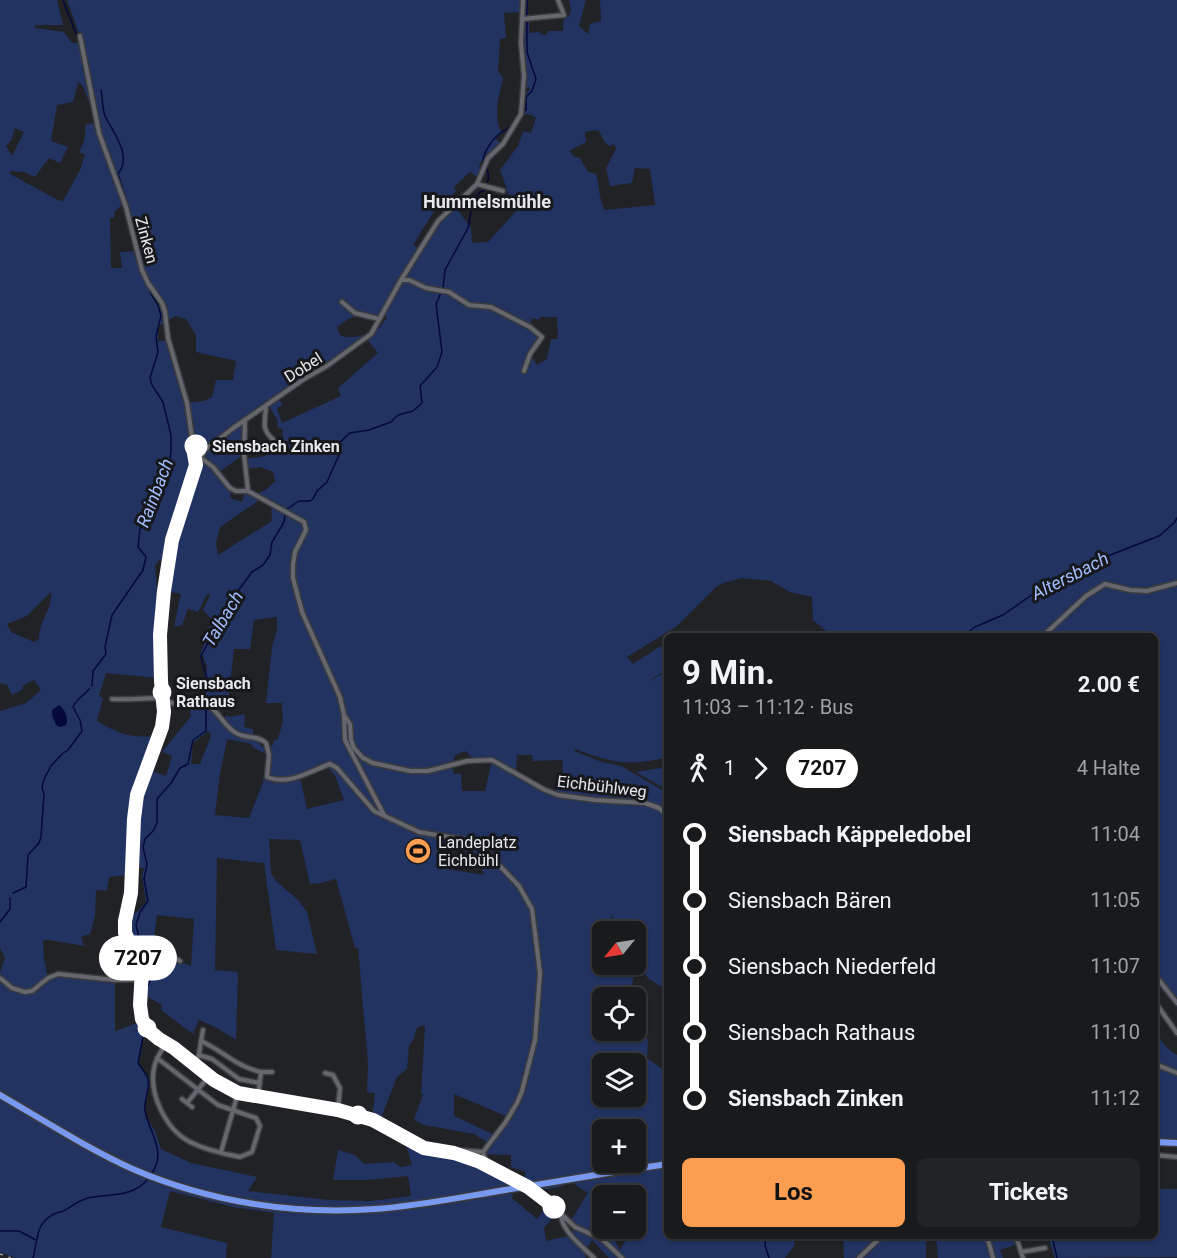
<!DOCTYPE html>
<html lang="de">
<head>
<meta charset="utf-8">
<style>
	body { margin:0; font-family:Roboto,sans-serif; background:#212325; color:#f1f3f6; height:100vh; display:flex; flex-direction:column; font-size:22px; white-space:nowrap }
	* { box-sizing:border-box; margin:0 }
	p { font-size:20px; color:#9fa1a3 }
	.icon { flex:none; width:33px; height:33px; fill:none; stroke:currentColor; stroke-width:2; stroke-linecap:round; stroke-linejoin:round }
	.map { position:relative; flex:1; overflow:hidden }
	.panel { position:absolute; left:664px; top:633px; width:494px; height:606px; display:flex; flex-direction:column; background:#181a1c; border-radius:9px; box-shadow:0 2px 4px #0004,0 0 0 2px #36383b }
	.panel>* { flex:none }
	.badge { padding:0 12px; border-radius:20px; font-size:21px; line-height:39px }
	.needle { width:39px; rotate:240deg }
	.fabs { position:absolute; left:592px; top:921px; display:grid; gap:12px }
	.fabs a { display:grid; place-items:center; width:54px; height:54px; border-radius:9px; background:#181a1c; box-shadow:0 2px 4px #0004,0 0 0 2px #36383b; font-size:30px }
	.map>.badge { position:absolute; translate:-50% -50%; box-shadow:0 0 0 3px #fff }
	.legs { display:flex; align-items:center; gap:9px; height:66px; padding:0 18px; font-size:20px }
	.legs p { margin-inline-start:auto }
	.summary { display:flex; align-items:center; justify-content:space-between; height:102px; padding:0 18px }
	h1 { font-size:33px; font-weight:700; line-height:45px }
	.primary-button { display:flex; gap:12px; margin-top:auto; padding:12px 18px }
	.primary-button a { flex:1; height:69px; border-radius:9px; background:#fb9e51; color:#111; font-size:24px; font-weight:700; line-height:69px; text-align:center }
	.primary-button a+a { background:#212325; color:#f1f3f6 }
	ul { padding:0 18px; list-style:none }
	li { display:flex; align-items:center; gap:21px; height:66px; font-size:22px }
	li i { display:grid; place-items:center; width:9px; height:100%; margin:0 8px; background:currentColor }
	li i::after { content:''; width:15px; height:15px; margin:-8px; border:4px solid; border-radius:50%; background:#181a1c }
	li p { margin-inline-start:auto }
	li:first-child i { background:linear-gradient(#0000 50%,currentColor 0) }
	li:last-child i { background:linear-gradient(currentColor 50%,#0000 0) }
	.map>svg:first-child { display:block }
	.green { fill:#223261; fill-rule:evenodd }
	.water { fill:#04093a }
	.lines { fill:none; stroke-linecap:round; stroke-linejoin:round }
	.stream { stroke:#04093a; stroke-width:1.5 }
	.minor-casing { stroke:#3b3c3f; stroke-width:7 }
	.highway-casing { stroke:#3b3c3f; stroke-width:9 }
	.minor { stroke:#65676c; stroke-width:4 }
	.highway { stroke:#7999f0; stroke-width:6 }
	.rail { stroke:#9c9da0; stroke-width:1.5; stroke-dasharray:3 6; stroke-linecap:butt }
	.highway-bridge-casing { stroke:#3b3c3f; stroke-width:9; stroke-linecap:butt }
	.highway-bridge { stroke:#7999f0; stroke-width:6 }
	.line-1-casing { stroke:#fff; stroke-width:14 }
	.line-1 { stroke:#fff; stroke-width:9 }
	.stop-1-dot { fill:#fff; stroke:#fff; stroke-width:3 }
	.labels { text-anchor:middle; stroke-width:6; stroke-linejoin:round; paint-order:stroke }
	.street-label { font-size:16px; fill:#e7e8eb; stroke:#17181c }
	.stop-label { font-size:16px; font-weight:bold; fill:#e7e8eb; stroke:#17181c; text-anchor:start }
	.poi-label { font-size:16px; fill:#e7e8eb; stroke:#17181c; text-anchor:start }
	.neighbourhood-label { font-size:18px; font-weight:bold; fill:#e7e8eb; stroke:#17181c }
	.water-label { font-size:18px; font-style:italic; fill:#a2bcff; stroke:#17181c }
</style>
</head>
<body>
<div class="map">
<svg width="1177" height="1258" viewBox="0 0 1177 1258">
	<rect width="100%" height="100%" fill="#202226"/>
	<path class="green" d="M0 0H57L63 25H35V28L64 32 72 43 82 42 67 0H528L527 8 529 16 525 17 523 12 504 13 506 38 500 39 498 71 503 78C499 97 493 114 501 132L495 139 502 144 484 163 481 161 479 167 482 169 478 178 470 172 454 187 456 191 433 213 413 245 422 250 440 220 454 206 471 227 472 243 488 242 519 208 509 195 500 170 518 146 523 131 531 133 536 118 532 115 522 114 524 96 531 88 525 87C527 70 514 28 529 18V33L540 32 541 35 547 34V31H563L564 15 569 17 571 10 569 0H586L579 26 588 34 590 24 601 21 600 0H1177V1003L1155 972V636H832L813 620 812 597 790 592 771 581 742 578 723 583 716 587 677 626 627 657 633 664 667 642V670L645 683 667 672V757C628 767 613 763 575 749L574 751 602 762 621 766 667 793V990L649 979 637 965 636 932 622 931 612 918 613 913 610 919 621 931 603 932V964L635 965 636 967 629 997 603 998V1030H636V1022L648 1040 647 1058 667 1073V1160L611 1168 612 1176 667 1168 668 1236H796L794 1246 785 1258H609L592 1240 584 1252 586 1258H271L274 1213 233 1207 170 1191 161 1227 227 1243 226 1258H15L0 1252V1099C50 1129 101 1163 157 1183 231 1208 309 1218 386 1211 429 1208 471 1200 513 1193L512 1198 537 1219 547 1206 555 1211 550 1221 544 1228 546 1241 569 1236 575 1227 570 1222 588 1193 571 1182C552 1191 541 1192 523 1181L526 1172 511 1167V1155L486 1154 485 1153 490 1144 474 1134 424 1125 414 1120 423 1094H421L425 1027 423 1025 417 1028 414 1038 409 1046 407 1069 397 1077 380 1121 372 1119 375 1093 367 1092 368 1063 358 948H355L336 879 321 883 310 884 300 840 269 839 271 873 276 881 298 900 307 912 317 954 276 950 264 863 217 858 215 970 238 972 236 1040 217 1028 199 1020 193 1034 161 1010 162 1005 143 994 145 970 140 956 154 952 191 966 194 919 157 915 154 937 132 944C127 933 126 925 128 913H136L146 902 142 876 144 868H128V875L109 877 107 891 96 890 95 916 90 934 81 937 84 946 49 940H43L44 959 48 978 71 975 115 982V1031L140 1022 145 1030 138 1063 149 1080 148 1091 144 1107 146 1116 155 1131 161 1149 191 1163 257 1177 248 1191 329 1200 371 1201 411 1196 408 1176 366 1180H333L338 1150 355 1155 364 1164 394 1162 401 1167 412 1165 405 1141 424 1150 471 1159 516 1183 515 1184C476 1191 437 1200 398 1204 298 1215 200 1197 111 1155 72 1137 36 1113 0 1091V972L5 958 0 948V711L26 703 41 690 34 680 22 686 23 689 12 695 7 685 0 683ZM78 82 83 86 97 123 86 124 84 141 79 153 85 154 80 170 63 201 58 200 10 174V171L24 172 35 177 49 158 60 163 68 147 51 141 57 105 73 102ZM15 128 24 132 12 156 6 146 11 141ZM595 130 599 131 604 141 609 146 614 144 616 149 606 168 610 186 632 183 635 168 650 169 655 205 605 210C598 198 600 186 596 174L588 172 580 158 575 157 569 151 586 142 585 132ZM124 203 143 243 142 248 136 251 120 252 122 268H111L110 218H114L115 211ZM363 314 381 319 382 315 387 317 378 329 375 327C368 336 350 340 340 335L337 327 348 319ZM176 316 186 319 196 335V352L236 361 233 380H216L212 397 204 401 187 403 169 340 158 341V326ZM540 317H557L558 339H551L547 359 537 365 530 354 542 337 530 327 532 318 539 320ZM367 339 378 353 338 388 341 396 282 423 277 408 283 405 278 399 345 357ZM268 405 277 419 278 428 282 429 284 446 265 456 245 459 247 469 260 467 273 472 275 481 267 489 255 495 245 492 242 502 230 498 231 492 211 469 213 467 218 473 244 454 246 421ZM261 499 271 504 272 521 218 555 216 543 220 527ZM159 560 168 564 164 591 181 594 174 627 182 625 188 609 198 612 208 593 210 595 203 610 212 620 200 656H203L207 667 201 702 189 706 191 716 162 752 172 756 166 776 152 771 149 778 143 775 158 736C132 738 120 735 97 721L103 698 99 696 106 673 158 678 162 601H158L155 566ZM51 592C53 609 38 622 39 639L34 642 11 632 7 624 27 616ZM277 617V630L272 647 266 703H282L283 721 278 739 274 740 273 745 262 747 258 741 253 739V729L244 727 245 714 229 717 228 715 222 720 213 710 225 700 228 701 234 649H250L254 620ZM208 731 211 736 200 764H191L193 743ZM227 739 251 744 254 748 266 754 263 782 249 818 215 815 220 774ZM465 751 475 760H492L485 791H462L461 774H454L452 766 455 764 454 756ZM517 755H532L533 761 562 760C565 771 559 783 554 794L516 773ZM327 766 335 776 344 800 307 809 300 777ZM479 845C493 859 514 874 525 891 540 914 538 947 540 973L530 909 518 887ZM444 846 459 851 475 852 484 875 441 868V861ZM603 1064H636V1096H603ZM454 1094 508 1117 495 1135 454 1116ZM603 1130H636V1162H603ZM603 1196H636V1228L626 1229 631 1232 620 1250 613 1237 614 1228H603Z
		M667 767V790L636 772Z
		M1155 1033 1167 1048 1177 1055V1139L1155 1138V1066L1159 1067 1155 1064Z
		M1155 1189H1177V1257L1055 1258 1048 1236H1155Z
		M843 1236H926V1258H844Z
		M936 1236H1016L1018 1244 1000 1250 1003 1258H938Z"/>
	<path class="water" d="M59 705C65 709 69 719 66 725L60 727 56 725 52 715V710Z"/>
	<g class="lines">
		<path class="stream" d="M63 0 79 41
			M83 59 84 70
			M101 90C103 99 102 112 106 118 115 135 132 156 118 174L132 219 143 239 144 248 141 253 143 262
			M963 636 975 627 1003 615 1036 592 1082 566 1159 536 1174 523 1177 518
			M92 686 93 671 106 654 105 647 112 615 143 570 146 557 138 547 140 529 156 486 170 463 171 450V435L163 402 152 385 150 378 158 352 156 336 161 316 158 305 150 292
			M13 893 26 887 28 855 39 843 41 837 44 795 42 787 45 777 51 766 62 754 68 750 82 731 80 720 73 707C76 699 84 696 89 689
			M0 922 10 909V898
			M145 1020 143 998 152 976V970L142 950 136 925 140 912 148 901 144 879 147 864 143 847 145 839 153 831 157 823V799L171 783 180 768 188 764 193 740 206 731V711L203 698 207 679 201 656 225 610 238 591 252 572 263 565 270 555 272 542 283 524 287 509 299 501H310L313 499 317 491 327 482 339 455 338 444 350 433 369 430 391 422 398 415 413 411 422 403 420 386 437 367 442 352 436 304 443 288 445 270 468 228 473 200 480 192 484 191C490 180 490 172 483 161 484 151 493 138 502 132 506 129 510 128 513 123 518 116 517 113 526 110V97L532 91 536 79 527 52V0
			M145 1027 138 1063C141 1068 146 1072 148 1079 151 1090 143 1100 145 1111 149 1132 167 1151 152 1173
			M0 1231H19L36 1240
			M766 1236 765 1245 769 1258
			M1052 1236 1057 1258
			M33 1258C36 1248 36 1235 41 1226 46 1217 54 1213 63 1211 71 1208 76 1201 88 1198 109 1193 131 1199 148 1179"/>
		<g class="minor-casing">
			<path id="minor" d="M523 0 521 43 524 76 521 114 503 144 488 158 477 184 438 221 401 280 371 334 327 366 304 379 232 429 205 450 196 465 172 540 164 591 160 635 161 681 164 712 155 750 137 795 134 819 131 893 125 921V933L142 969 140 1010 145 1025 153 1035 174 1049 221 1085 238 1093 326 1108 362 1116 391 1129 424 1148 454 1153 480 1162 528 1187 554 1207 575 1227 602 1239 622 1258
				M522 19 564 15 558 0
				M80 36 99 133 126 207 142 270 148 283 162 303 165 312 168 338 187 403 196 465
				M477 184 503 191
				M401 280H409L426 288 449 292 469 305 491 307 530 327 542 337 530 354 524 371
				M342 302 355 313 379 319
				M266 406C265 425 260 429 277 443H284
				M245 421 244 454 248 491
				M193 448 200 444 205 446V450
				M201 458 213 467 230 488 236 491H248L304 522 306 530 295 552 293 565V578L302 612 340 697 344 715 350 724 351 740 354 748 363 758 373 763 410 771H428L467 761 492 760 545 790 558 795 595 800 645 803 659 808 668 816
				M1043 636 1086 596 1105 584 1130 590 1147 591 1177 583
				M112 699C127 700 143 698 158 698 166 699 172 704 180 705 189 706 198 699 207 704 219 712 224 726 236 733 246 739 258 735 266 743L269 755 267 777C289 786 310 771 330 764L337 768 374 811 419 832 473 841 479 844 519 886 532 909 540 973 535 1040 522 1091 517 1103 505 1123 483 1152
				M344 715 345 740 384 815
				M137 955C153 949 165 952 180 961
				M1155 975 1177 1003
				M0 978 12 988 25 992 32 991 48 978 58 974 115 980 143 979
				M1155 1002 1177 1033
				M203 1030 201 1041C225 1052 235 1066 261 1072
				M199 1055 212 1059 239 1079 260 1083
				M157 1058 218 1105 256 1118 260 1126 252 1152 240 1157C224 1154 204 1149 190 1142 165 1129 147 1091 155 1064 157 1057 162 1050 166 1043
				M194 1064 199 1055 201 1041
				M1155 1064 1177 1073
				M325 1073 333 1075 340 1088 338 1110
				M258 1097 261 1072H272
				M182 1099 192 1107
				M187 1103 209 1076
				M221 1152 238 1093
				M455 1152 457 1150 483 1152 485 1159 496 1170
				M1155 1155 1177 1157
				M561 1213C560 1230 583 1247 594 1258
				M987 1236 993 1258
				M1016 1236 1023 1258
				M1021 1252 1045 1248
				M859 1258 882 1236"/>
		</g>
		<g class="highway-casing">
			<path id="highway" d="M0 1095C45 1121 88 1149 135 1170 210 1202 294 1215 375 1209 419 1206 462 1197 505 1190
				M1155 1142 1177 1143
				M620 1171 668 1164"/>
		</g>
		<use href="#minor" class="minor"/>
		<use href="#highway" class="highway"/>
		<path class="rail" d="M0 1254 11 1258"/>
		<g class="highway-bridge-casing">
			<path id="highway-bridge" d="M505 1190 620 1171"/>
		</g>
		<use href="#highway-bridge" class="highway-bridge"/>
	</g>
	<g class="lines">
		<g class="line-1-casing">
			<path id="line-1" d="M196 446 193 448 196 465 172 540 164 591 160 635 161 681 164 712 162 727 137 795 134 819 131 893 125 921V933L142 969 140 1005 142 1019 148 1030 159 1039 174 1048 214 1080 238 1093 338 1110 373 1120 424 1148 454 1153 480 1162 528 1187 554 1207"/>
		</g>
		<use href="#line-1" class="line-1"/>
	</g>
	<defs>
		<g id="stadium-disc" transform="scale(1.35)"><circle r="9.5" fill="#fb9e51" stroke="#17181c"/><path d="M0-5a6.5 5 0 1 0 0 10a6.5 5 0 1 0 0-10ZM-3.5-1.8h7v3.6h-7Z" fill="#111"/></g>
	</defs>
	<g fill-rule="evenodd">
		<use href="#stadium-disc" x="418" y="851"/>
	</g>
	<g class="stop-1-dot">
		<circle cx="196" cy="446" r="10"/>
		<circle cx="162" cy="692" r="8"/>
		<circle cx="147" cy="1028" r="8"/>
		<circle cx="358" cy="1115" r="8"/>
		<circle cx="554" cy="1207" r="10"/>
	</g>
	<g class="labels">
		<g class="street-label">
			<text transform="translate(147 240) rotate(75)" y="6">Zinken</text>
			<text transform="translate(303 367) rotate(-32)" y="6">Dobel</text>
			<text transform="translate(602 786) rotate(7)" y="6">Eichbühlweg</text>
		</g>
		<g class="stop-label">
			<text x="212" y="452">Siensbach Zinken</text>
			<text x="176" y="689">Siensbach<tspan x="176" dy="18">Rathaus</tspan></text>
		</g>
		<g class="poi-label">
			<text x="438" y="848">Landeplatz<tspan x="438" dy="18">Eichbühl</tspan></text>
		</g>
		<g class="neighbourhood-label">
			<text x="487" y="208">Hummelsmühle</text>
		</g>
		<g class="water-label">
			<text transform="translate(155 493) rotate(-69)" y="6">Rainbach</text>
			<text transform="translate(1070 576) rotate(-27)" y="6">Altersbach</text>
			<text transform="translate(223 619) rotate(-59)" y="6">Talbach</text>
		</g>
	</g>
</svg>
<div class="fabs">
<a><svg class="needle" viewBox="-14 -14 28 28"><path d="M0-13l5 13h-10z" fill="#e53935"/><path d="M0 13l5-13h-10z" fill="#9fa1a3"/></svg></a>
<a><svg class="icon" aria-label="locate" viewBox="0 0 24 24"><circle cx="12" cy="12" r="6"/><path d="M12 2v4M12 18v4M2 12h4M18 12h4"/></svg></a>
<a><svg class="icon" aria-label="layers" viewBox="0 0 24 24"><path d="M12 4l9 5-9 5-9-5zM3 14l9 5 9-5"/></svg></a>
<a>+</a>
<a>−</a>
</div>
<b class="badge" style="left:138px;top:958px;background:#fff;color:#111">7207</b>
<section class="panel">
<div class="summary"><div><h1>9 Min.</h1><p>11:03 – 11:12 · Bus</p></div><b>2.00 €</b></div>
<div class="legs"><svg class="icon" aria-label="walk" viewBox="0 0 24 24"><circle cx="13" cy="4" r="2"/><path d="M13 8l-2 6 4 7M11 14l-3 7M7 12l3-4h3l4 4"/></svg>1<svg class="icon" aria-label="forward" viewBox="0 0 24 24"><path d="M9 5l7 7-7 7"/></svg><b class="badge" style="background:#fff;color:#111">7207</b><p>4 Halte</p></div>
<ul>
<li><i style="color:#fff"></i><b>Siensbach Käppeledobel</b><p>11:04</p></li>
<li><i style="color:#fff"></i><span>Siensbach Bären</span><p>11:05</p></li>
<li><i style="color:#fff"></i><span>Siensbach Niederfeld</span><p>11:07</p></li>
<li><i style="color:#fff"></i><span>Siensbach Rathaus</span><p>11:10</p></li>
<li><i style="color:#fff"></i><b>Siensbach Zinken</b><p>11:12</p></li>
</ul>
<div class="primary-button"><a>Los</a><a>Tickets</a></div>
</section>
</div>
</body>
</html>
